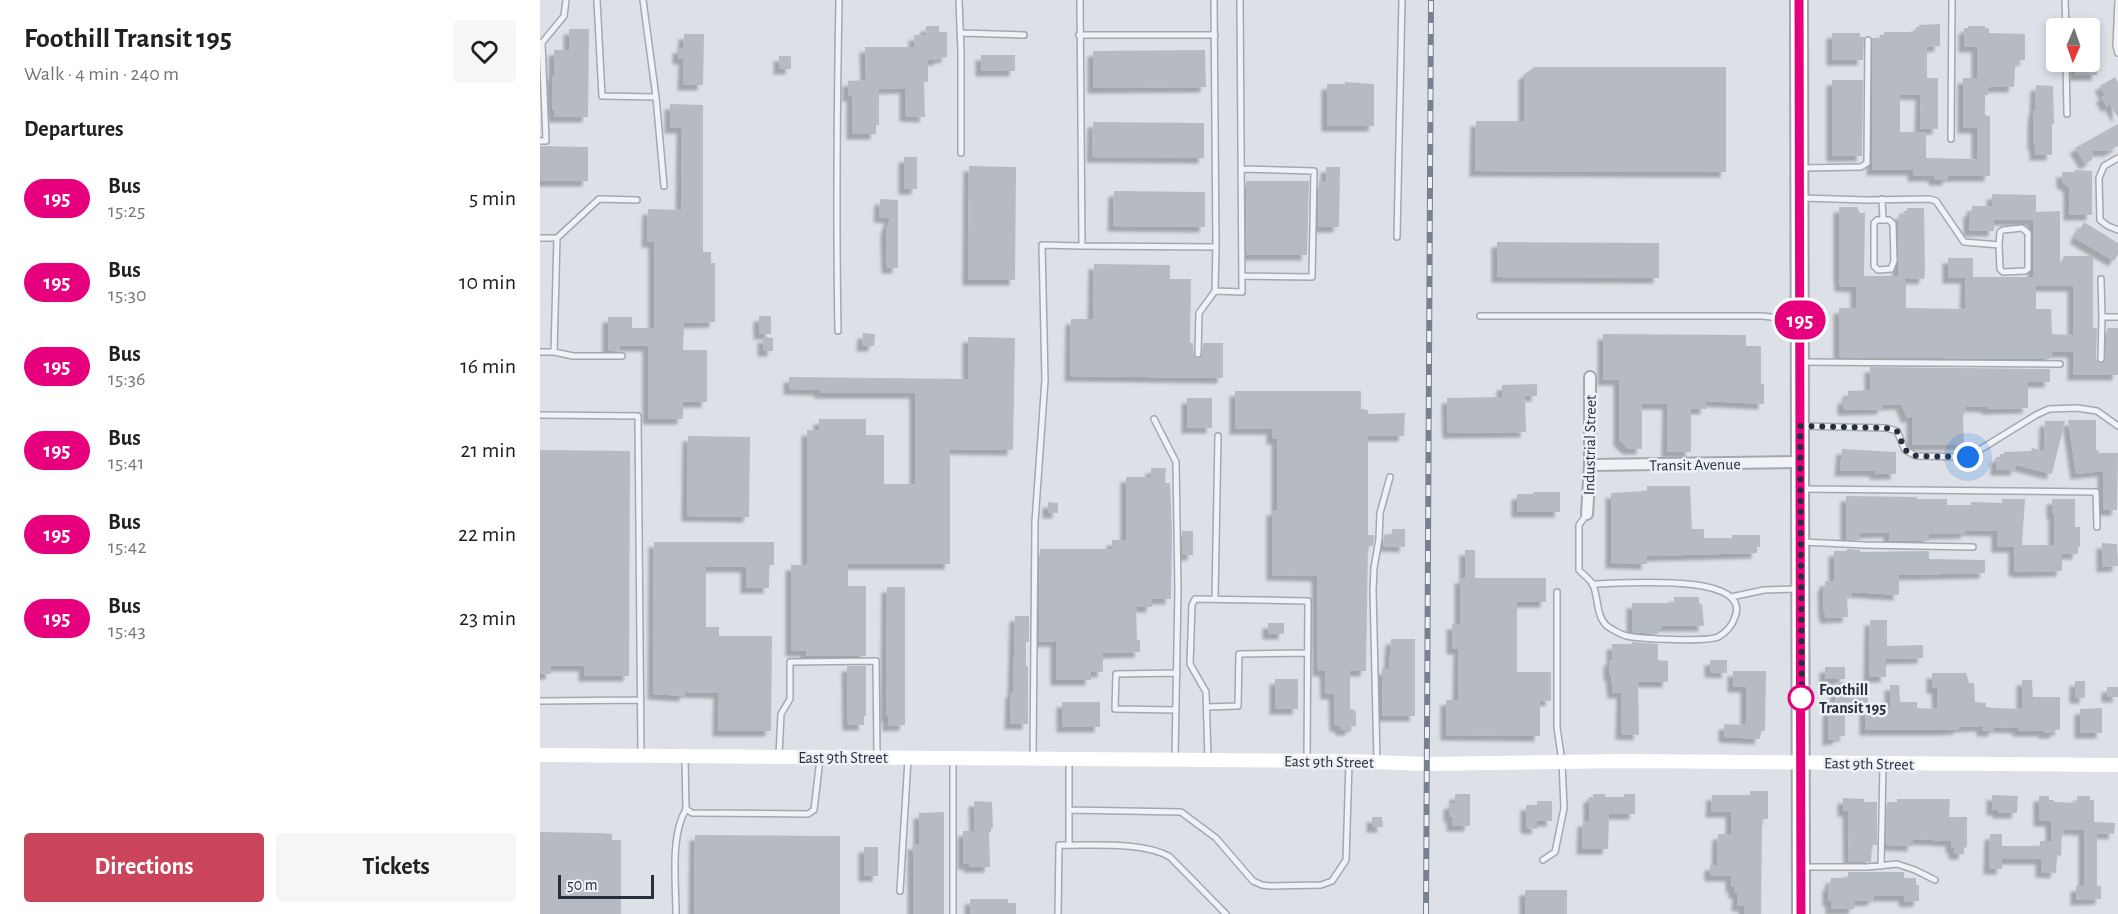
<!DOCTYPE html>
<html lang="en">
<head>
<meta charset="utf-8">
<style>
	body { margin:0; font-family:"Alegreya Sans",sans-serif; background:#f6f6f6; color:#202124; height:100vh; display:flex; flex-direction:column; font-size:22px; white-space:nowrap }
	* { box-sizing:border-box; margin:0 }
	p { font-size:20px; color:#757577 }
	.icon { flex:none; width:33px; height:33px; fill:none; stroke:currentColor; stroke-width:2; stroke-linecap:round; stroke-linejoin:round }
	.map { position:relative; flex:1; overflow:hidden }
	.panel { display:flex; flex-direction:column; background:#fff; width:540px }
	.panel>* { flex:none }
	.badge { padding:0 12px; border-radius:20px; font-size:21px; line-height:39px }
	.needle { width:39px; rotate:182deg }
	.fabs { position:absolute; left:1506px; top:18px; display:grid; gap:12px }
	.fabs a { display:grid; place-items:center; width:54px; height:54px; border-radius:6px; background:#fff; box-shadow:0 3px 9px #0003; font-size:30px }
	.scale { position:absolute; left:18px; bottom:15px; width:96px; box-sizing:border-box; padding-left:6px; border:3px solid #272f3d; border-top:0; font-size:16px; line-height:21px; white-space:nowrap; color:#272f3d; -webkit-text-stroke:4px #edf0f5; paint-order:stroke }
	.you { position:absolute; width:30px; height:30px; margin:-15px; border:4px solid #fff; border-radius:50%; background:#1a73e8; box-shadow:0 0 0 9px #1a73e833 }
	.map>.badge { position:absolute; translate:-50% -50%; box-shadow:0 0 0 3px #fff }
	h2 { padding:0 24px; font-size:22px; line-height:54px }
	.round { display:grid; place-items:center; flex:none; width:63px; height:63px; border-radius:6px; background:#f6f6f6 }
	.head { display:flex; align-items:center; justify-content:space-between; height:102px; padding:0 24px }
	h1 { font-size:28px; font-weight:600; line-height:45px }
	.cta { display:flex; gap:12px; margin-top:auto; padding:12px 24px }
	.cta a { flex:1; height:69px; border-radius:6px; background:#ca445a; color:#fff; font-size:24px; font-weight:600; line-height:69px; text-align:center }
	.cta a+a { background:#f6f6f6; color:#202124 }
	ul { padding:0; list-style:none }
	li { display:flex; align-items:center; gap:18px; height:84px; padding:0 24px }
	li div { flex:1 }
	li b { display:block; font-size:22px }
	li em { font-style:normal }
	li .badge { min-width:66px; font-weight:700; text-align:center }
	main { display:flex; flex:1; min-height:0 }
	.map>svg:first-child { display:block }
	.building { fill:#b5bac3; fill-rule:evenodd; filter:url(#shadow) }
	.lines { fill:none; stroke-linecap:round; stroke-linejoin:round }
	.lane-casing { stroke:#a3a8b1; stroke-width:8 }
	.street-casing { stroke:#a3a8b1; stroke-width:14 }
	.primary-casing { stroke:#9da6b2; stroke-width:20 }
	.lane { stroke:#f0f2f5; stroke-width:5 }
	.street { stroke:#f0f2f5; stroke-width:10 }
	.secondary { stroke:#fff; stroke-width:14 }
	.primary { stroke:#fff; stroke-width:16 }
	.rail-casing { stroke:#778190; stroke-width:6 }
	.rail { stroke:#edf0f5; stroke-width:4; stroke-dasharray:11; stroke-linecap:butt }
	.line-casing { stroke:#fff; stroke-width:14 }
	.line { stroke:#e6007e; stroke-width:9 }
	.walk { stroke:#272f3d; stroke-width:6; stroke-dasharray:0 10.8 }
	.stop-dot { fill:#fff; stroke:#e6007e; stroke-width:3 }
	.labels { text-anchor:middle; stroke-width:5; stroke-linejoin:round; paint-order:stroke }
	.street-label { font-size:16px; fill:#272f3d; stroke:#edf0f5 }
	.stop-label { font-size:16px; font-weight:bold; fill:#272f3d; stroke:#edf0f5; text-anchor:start }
</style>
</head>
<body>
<main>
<section class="panel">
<div class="head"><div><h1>Foothill Transit 195</h1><p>Walk · 4 min · 240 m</p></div><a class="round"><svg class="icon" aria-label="heart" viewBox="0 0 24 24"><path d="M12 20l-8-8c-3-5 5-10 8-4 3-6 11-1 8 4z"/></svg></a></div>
<h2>Departures</h2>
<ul>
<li><span class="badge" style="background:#e6007e;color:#fff">195</span><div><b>Bus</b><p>15:25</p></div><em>5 min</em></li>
<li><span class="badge" style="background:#e6007e;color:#fff">195</span><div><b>Bus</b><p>15:30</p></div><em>10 min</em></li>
<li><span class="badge" style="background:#e6007e;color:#fff">195</span><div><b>Bus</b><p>15:36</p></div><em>16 min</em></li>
<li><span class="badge" style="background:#e6007e;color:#fff">195</span><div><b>Bus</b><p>15:41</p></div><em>21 min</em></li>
<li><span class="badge" style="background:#e6007e;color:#fff">195</span><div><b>Bus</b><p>15:42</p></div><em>22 min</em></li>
<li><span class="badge" style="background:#e6007e;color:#fff">195</span><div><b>Bus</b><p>15:43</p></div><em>23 min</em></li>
</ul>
<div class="cta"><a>Directions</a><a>Tickets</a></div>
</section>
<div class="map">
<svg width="1578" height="914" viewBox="0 0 1578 914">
	<defs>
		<filter id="shadow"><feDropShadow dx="-5.5" dy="5.5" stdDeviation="1.5" flood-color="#0004"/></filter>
	</defs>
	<rect width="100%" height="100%" fill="#dde1e7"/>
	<path class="building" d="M1400 24V46L1387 47V78H1398V129H1380L1381 95 1360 94V132H1386V158L1437 159V128H1423V78H1437V47H1424V28H1428V26H1445V28H1449V33L1485 34V60H1479V65H1475L1474 87H1450L1448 88V95H1445V115L1450 116V176H1408V180H1394V176H1373V170H1332V38H1340V35H1344V32H1376V27H1379V25Z
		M386 26H399V32H407V57L399 58V60H388V82H384L385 117 365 116V88L339 89V125H336V134H312V96H308V81L326 80 325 47H374V35H385Z
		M29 29H49L48 117H14V110H12V75H14V50H29Z
		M1292 33H1320V37H1324L1323 60H1292Z
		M144 34H164L163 85H143L144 59H138V48H143Z
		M665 50 666 87 553 88V51Z
		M441 55H475V71H441Z
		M239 56H251V69H239Z
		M1535 62H1557V75H1535Z
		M994 67H1186V172L935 171 936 121H984V75Z
		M1575 77 1578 83V118L1570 104 1567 107 1561 97 1565 95 1560 86Z
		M1292 80H1323L1322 156H1292Z
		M805 82 834 84V126H787V84H805Z
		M1496 85 1513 86 1514 124H1512V155H1495V145H1493V123L1494 110H1495Z
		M130 104 163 105V252H171V263H175V322L144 323 143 350H167V402H143V419H108V346H80V351H68V317H92V328H114V242H107L108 209 141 210 142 128H130Z
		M553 122 664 123V158L552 157Z
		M1578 124V146L1569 151H1553L1552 160 1545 164 1535 148Z
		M0 146 48 147V181H0Z
		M364 157H377V189H364Z
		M429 166 476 167 475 280H428Z
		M786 167H800L799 227H778L779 181H786Z
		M1534 170 1552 171V215H1529V187L1522 182V172H1535Z
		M706 181H769L767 255H707Z
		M574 191 665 192V227L573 226Z
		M1452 194 1496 195V212L1520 211V265L1524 256H1553V328H1557L1556 359 1560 364 1565 361 1567 328H1578V375H1533V352H1512L1510 359 1299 357V308H1316V287L1300 286 1299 272V207H1317L1320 213H1325L1324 276H1358L1359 214H1364V211H1367V208H1384L1385 273 1384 279 1366 278V308L1425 309 1426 278H1408V258H1433V277H1493V220H1454V231H1429V211H1432V206H1452ZM1496 286H1533V335L1512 334 1511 309H1496Z
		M340 199 358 200V268H347L346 230 350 218 339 217Z
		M1544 222 1578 243V254L1574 261 1535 238Z
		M957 242 1119 243V278L957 277Z
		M554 264 630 265V279H651L650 343H653L654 356 657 359 662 357 663 343H683V378L530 376 531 319H553Z
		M219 316H231V334H219Z
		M323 333 335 334 334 346H322Z
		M1063 334 1206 335V346H1221V384H1224V404L1166 401V409H1151V452H1127L1128 404H1102V449H1088L1079 440V380H1063Z
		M223 337 233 338V351H223Z
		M428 337 475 338 473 450 410 449V564H308V586H326V656H266V651H251V565H267V430L279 431V419H326V435H344V484H375V393H280V390L249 389V377L428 379Z
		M1330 367 1510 369V382H1488V408L1447 409V407L1426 406 1423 418 1424 445H1372V416L1367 418 1361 404 1343 405V409L1303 410V398H1308V391L1330 390Z
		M997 384V396H985L986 432 908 433 907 398 962 397V385Z
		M695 391H821V409L828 410V414L865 413 864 436H828V535H834V538L833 546H828L826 671H810V709L815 710 816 715V726H811V730H801L800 726H795L794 694H786L785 671H778L777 576 732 575V510H737V439H732V429H695Z
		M647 398H672V428H647Z
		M1528 420H1556V450H1558L1559 453H1578L1577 510H1563V471L1536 474Z
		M1505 421H1525L1512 474 1476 465V470H1456V457H1460V454H1464V452L1491 451 1492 448 1504 451Z
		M148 436 210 437 209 517 147 516Z
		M1302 449 1356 452V474H1335V471H1300Z
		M0 450 90 451 89 676H44V666H11V674H0Z
		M611 468H626L625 483H630L632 531 631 599H612V607H596L597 640H600V652L563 653V672H551V680H516V641L499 642 500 549H572V540H586V477H611Z
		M1107 486H1150L1152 529H1164V538H1192V535H1220V547H1217V553L1107 556V564L1071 563V493L1107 491Z
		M994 492H1020V512H977V494H993Z
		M1306 496 1377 497V499H1407V505H1431V502L1462 503V499H1485L1482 545H1514V514H1512V499H1535V527H1540V547H1538V554H1522V571L1481 572 1474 571V547H1457V531L1426 530V533L1389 534V541H1349V532L1320 533V540L1306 539Z
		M508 502 518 503V513H508Z
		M852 529H865V547L843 546 844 535H852Z
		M642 531H653V555H642Z
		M114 542H234V565H229V588H206V567H166V627H179V636H232L231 731H178L179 693 145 692V696L113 694Z
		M1562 543 1577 544 1578 566 1562 567Z
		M1307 549 1320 550V552L1389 551V559L1445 560V573L1359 575V595L1312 592V597H1307L1308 617 1286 618 1285 614H1284L1283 586H1285V581H1294V551H1307Z
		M925 550H935V578H1006V602H977V672H1011V701L1000 700V736L906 735V700H918L919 649H912V624H920V578H925Z
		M347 587H365V725L348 726V716H346Z
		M1134 597H1159V603L1162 604 1164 626H1122V629H1118V634L1092 632V603H1134Z
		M475 616H489V642H486V666H488V724H470L471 692H473Z
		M1330 620H1347V646L1383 645V658L1346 659V677H1329Z
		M728 623H744V634H728Z
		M851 639H875V716H842V669H849Z
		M1092 642 1118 644V660L1128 661V682H1098L1099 735 1081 734 1082 693H1073L1071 675H1069V660H1072V644H1092Z
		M1170 660H1187V673L1170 672Z
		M307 666H326V716H324V725H308Z
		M1285 667H1305V679H1285Z
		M1193 671H1226L1225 731H1221L1220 739 1184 737V724L1205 725 1206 720V687H1193Z
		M1392 673H1426L1429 683H1434L1435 702 1446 703V707L1454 708 1482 709V680H1492L1493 697H1520V730H1515V733H1504V731H1478V728L1454 727V731H1442V726L1419 727V729L1402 730H1325V709H1305V736H1298V739L1288 740V712L1290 709H1295L1296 682 1328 683V708H1350V685H1359L1360 702H1377V708L1398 709 1397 688H1392Z
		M735 679H758V709H735Z
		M1535 681H1545V698H1535Z
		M1567 687H1578V697H1567Z
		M522 702H560V727H522Z
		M1562 708V733H1540V709Z
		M1210 791H1228V819H1222L1221 914H1204V906H1197L1198 893H1194V887H1191V876H1170V865H1177L1178 834H1191V812H1171L1172 795H1210Z
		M915 794H930V826H912V817H909V804L915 803Z
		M1053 794H1065V797H1084V794H1095V814H1069L1068 849H1042L1043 821 1049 822V797H1053Z
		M1452 795 1478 796 1477 813H1458V810H1452Z
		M1499 796H1509V800H1514V802L1537 803V796H1550V800H1554V822L1575 823 1574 834 1557 833V886H1561V899L1536 900V886H1544V830L1524 829V833H1522L1521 856 1517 855 1516 873 1501 872V859H1462V869H1449L1450 834H1462V846H1500V841H1511V821H1499Z
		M1303 798 1324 799V802H1337V845H1332L1331 862H1309L1308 811H1303Z
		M1357 799H1410L1409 817H1427V847L1424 848V854H1414V848H1411V841L1373 839V846L1346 845 1347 802H1357Z
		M434 801 452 802 453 828H451V832H449L450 867H429V864H423V831H435Z
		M997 801H1012V821H997V829L986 828V805H997Z
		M404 812V914H373V844H379V813Z
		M832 817H842L843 827H832Z
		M0 832 58 833 72 834V840H81V914H0Z
		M155 835 300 836V914H154Z
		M324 847H338V876H324Z
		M1308 872H1364V878H1376V885H1379V901L1366 902 1364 900V896H1334V900L1315 901 1314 909H1291V901H1288V885H1290L1291 878H1308Z
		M985 890H1027V914H985Z
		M430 899H468V903H476V914H430Z"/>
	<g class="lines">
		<g class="lane-casing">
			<path id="lane" d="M57 0 62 96 116 97 124 186
				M103 0 116 97
				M419 0 421 51V153
				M540 0 542 246 676 247 674 0
				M1525 0 1526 28
				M1578 0 1576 46 1578 53
				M421 33 484 35
				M539 35H675
				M1 44 24 16 26 0
				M1526 62 1527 114
				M1411 139 1412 0
				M0 141H6L2 42
				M1578 158 1564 166 1559 178 1560 220 1568 226 1578 230
				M1261 168 1321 167 1327 163 1328 40
				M701 169 774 171 772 277 702 276
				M1262 198 1327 200 1389 199 1396 201 1424 242 1459 245 1460 232 1463 230 1482 228 1488 233V269L1485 271 1463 272 1460 269 1459 245
				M1342 199 1343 220H1349L1353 224 1354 261 1351 269 1338 270 1334 266V223L1337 220H1343
				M857 237 862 0
				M0 238H17L14 352H0
				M17 238 59 199 97 200
				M676 247 675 291 702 292 700 0
				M1561 279 1562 317
				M940 316H1222L1258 320
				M298 331C296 220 297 110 299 0
				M14 352 33 356H82
				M658 354 659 313 675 291
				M1561 359 1562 317H1578
				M1261 362 1520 364
				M0 415 98 416 101 754
				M614 419 636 462 638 589 635 758
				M1261 426 1346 428 1357 431 1365 450 1376 456 1428 457 1496 415 1509 409 1537 408 1557 411 1578 426
				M1263 489 1556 492 1557 527
				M1047 514 1039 525V570C1043 574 1049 579 1052 583 1059 595 1055 615 1067 626 1071 629 1082 635 1087 636 1102 639 1166 642 1178 637 1187 632 1192 626 1195 617 1213 571 1076 584 1052 584
				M1263 542 1325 545 1433 547
				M1191 597 1224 590 1259 589
				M675 599 678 436
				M0 701 101 700
				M667 707 698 706 699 654 767 653
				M636 710 575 709 576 674 637 673
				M239 755 241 714 250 699V662L336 661 337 757
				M145 757 146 809 152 813 268 814 274 810 280 759
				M493 758 495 522 505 380 502 245 542 246
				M668 758 666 692 650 664 652 605 655 599 768 601 767 761
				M837 760 833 590 834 568 839 539 840 513 850 477
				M529 761V810L641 812 676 838 713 881 722 885 730 886 781 885 792 881 806 860 809 763
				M529 845V810
				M1003 860 1015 852 1024 808 1022 762 1017 727V592
				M1341 866 1343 765
				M1262 867H1327L1357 864 1375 870 1395 880
				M360 891 368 759
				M136 914C136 883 130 836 146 809
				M413 914V760
				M518 914 519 845C551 846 603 841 630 857L686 914"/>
		</g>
		<g class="street-casing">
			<path id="street" d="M1050 465 1260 462
				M1047 514 1050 465V377"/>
		</g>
		<g class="primary-casing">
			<path id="primary" d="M1259 0 1261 914"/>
		</g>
		<use href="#lane" class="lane"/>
		<use href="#street" class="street"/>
		<path class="secondary" d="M0 755 809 761 886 764 1083 761 1578 765"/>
		<use href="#primary" class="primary"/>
		<g class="rail-casing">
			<path id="rail" d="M886 914 891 0"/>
		</g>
		<use href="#rail" class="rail"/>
	</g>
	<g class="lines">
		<g class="line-casing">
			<path id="line" d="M1259 0 1261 914"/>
		</g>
		<use href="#line" class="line"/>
		<path class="walk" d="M1261 698 1262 702 1260 426 1346 428 1357 431 1365 450 1376 456 1428 457"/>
	</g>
	<circle class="stop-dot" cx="1261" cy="698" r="12"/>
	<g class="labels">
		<g class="street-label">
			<text transform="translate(1049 445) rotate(-89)" y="6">Industrial Street</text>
			<text transform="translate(1155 464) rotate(-1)" y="6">Transit Avenue</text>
			<text x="303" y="763">East 9th Street</text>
			<text transform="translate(789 761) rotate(1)" y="6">East 9th Street</text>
			<text transform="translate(1329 763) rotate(1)" y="6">East 9th Street</text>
		</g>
		<g class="stop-label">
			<text x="1279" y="695">Foothill<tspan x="1279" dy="18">Transit 195</tspan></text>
		</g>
	</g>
</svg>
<div class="fabs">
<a><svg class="needle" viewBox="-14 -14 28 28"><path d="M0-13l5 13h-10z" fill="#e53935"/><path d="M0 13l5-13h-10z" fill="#757577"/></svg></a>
</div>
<div class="scale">50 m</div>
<div class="you" style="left:1428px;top:457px"></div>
<b class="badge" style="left:1260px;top:320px;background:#e6007e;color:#fff">195</b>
</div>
</main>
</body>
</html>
